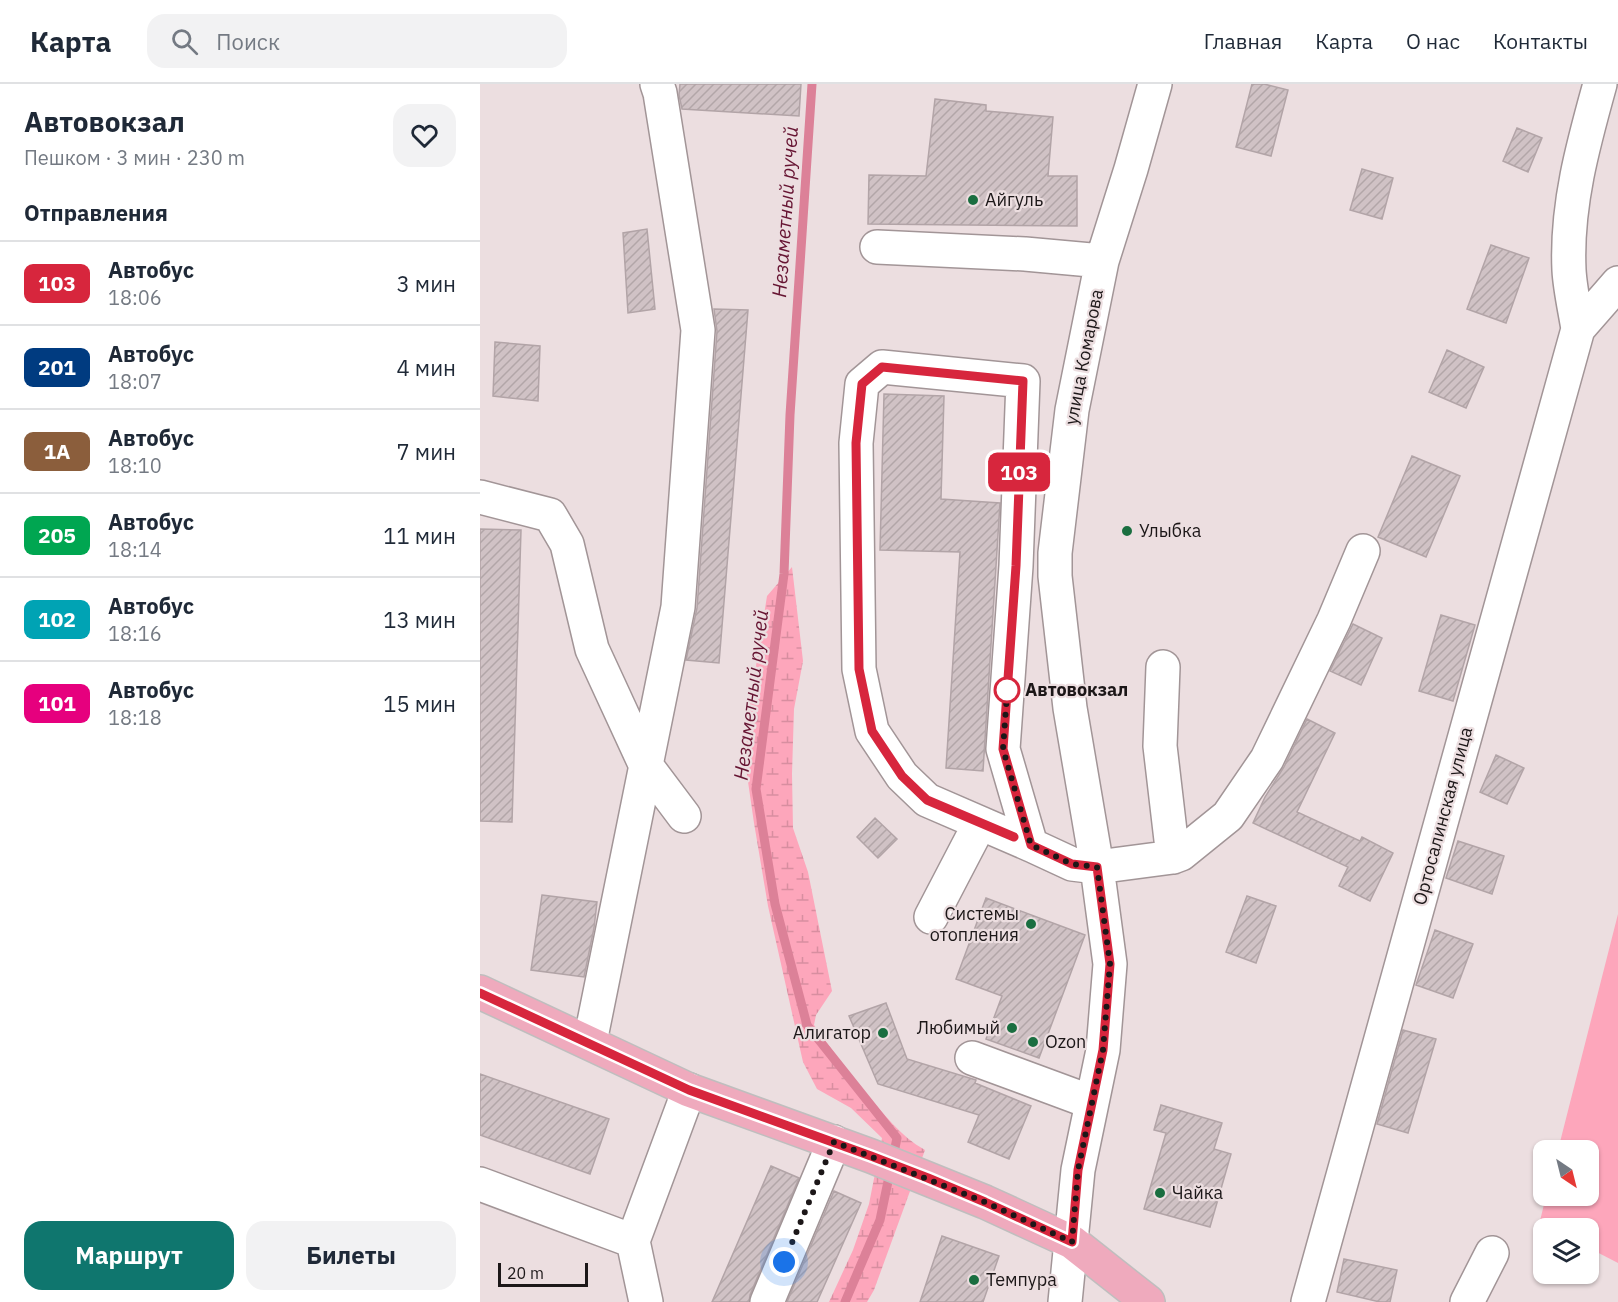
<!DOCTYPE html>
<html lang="ru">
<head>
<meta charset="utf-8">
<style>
	body { margin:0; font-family:"IBM Plex Sans",sans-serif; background:#f2f2f3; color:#1f2937; height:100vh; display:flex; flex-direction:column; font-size:22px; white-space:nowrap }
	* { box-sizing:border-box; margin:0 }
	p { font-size:20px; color:#747a83 }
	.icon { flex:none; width:33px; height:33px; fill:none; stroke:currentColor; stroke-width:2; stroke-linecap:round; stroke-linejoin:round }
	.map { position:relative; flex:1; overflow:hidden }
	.sheet { display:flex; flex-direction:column; background:#fff; width:480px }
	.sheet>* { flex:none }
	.badge { padding:0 12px; border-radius:9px; font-size:21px; line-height:39px }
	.needle { width:39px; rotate:145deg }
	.fabs { position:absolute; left:1053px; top:1056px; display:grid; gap:12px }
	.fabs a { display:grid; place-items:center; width:66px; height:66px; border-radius:12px; background:#fff; box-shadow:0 2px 4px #0004; font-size:30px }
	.scale { position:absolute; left:18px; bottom:15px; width:90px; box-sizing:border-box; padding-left:6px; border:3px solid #1c1718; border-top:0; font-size:16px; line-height:21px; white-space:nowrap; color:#1c1718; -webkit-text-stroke:4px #ecdee0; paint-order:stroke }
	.you { position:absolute; width:30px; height:30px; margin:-15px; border:4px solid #fff; border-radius:50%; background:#1a73e8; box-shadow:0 0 0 9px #1a73e833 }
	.map>.badge { position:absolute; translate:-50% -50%; box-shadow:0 0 0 3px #fff }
	h2 { padding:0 24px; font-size:22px; line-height:54px }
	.round { display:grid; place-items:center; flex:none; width:63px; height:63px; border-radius:18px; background:#f2f2f3 }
	.headline { display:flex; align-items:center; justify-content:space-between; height:102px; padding:0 24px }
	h1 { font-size:28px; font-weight:700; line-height:45px }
	.primary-button { display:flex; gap:12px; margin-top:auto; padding:12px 24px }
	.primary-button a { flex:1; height:69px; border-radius:18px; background:#0f766e; color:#fff; font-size:24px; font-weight:700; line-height:69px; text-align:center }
	.primary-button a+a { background:#f2f2f3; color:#1f2937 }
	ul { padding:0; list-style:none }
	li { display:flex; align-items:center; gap:18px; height:84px; padding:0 24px; border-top:2px solid #e0e1e3 }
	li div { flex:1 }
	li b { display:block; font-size:22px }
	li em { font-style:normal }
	li .badge { min-width:66px; font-weight:700; text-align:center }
	header { display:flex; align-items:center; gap:36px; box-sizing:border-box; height:84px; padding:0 30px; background:#fff; border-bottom:2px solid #e0e1e3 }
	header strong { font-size:28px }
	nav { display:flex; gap:33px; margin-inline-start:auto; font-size:21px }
	.search { width:420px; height:54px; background:#f2f2f3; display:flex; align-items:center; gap:15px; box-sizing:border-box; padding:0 21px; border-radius:18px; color:#747a83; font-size:22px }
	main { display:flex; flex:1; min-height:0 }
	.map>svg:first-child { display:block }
	.grass { fill:#fda6bb }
	.wetland { fill:url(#wetland-marsh) }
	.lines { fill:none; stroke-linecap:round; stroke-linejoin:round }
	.stream { stroke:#dc8198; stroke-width:9 }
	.building { fill:url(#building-hatch); stroke:#b2a4a7; stroke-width:1.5 }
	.minor-casing { stroke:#a29597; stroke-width:36 }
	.major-casing { stroke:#bfbebe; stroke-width:36 }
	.minor { stroke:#fff; stroke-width:33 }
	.major { stroke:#efaabd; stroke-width:33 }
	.line-casing { stroke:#fff; stroke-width:14 }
	.line { stroke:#d7263d; stroke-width:9 }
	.walk { stroke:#1c1718; stroke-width:6; stroke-dasharray:0 10.8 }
	.poi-dot { fill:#1a6e40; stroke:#ecdee0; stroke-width:2 }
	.stop-dot { fill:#fff; stroke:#d7263d; stroke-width:3 }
	.labels { text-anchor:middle; stroke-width:4.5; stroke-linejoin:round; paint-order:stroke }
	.poi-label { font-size:18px; fill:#1c1718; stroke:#ecdee0; text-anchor:start }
	.street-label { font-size:18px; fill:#1c1718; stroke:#ecdee0 }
	.stop-label { font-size:18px; font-weight:bold; fill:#1c1718; stroke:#ecdee0; text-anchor:start }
	.water-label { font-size:20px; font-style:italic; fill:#661432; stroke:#ecdee0 }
</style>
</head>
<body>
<header>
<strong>Карта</strong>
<div class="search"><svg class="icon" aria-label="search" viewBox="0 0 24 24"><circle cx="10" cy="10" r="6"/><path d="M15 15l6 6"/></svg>Поиск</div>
<nav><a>Главная</a><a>Карта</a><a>О нас</a><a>Контакты</a></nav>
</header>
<main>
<section class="sheet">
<div class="headline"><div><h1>Автовокзал</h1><p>Пешком · 3 мин · 230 m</p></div><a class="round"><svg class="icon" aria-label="heart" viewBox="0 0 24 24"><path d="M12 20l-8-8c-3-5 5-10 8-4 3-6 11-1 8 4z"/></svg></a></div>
<h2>Отправления</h2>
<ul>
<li><span class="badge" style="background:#d7263d;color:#fff">103</span><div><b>Автобус</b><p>18:06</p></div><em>3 мин</em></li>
<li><span class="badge" style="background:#003b80;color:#fff">201</span><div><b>Автобус</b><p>18:07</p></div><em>4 мин</em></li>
<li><span class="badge" style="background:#8b5e3c;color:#fff">1А</span><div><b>Автобус</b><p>18:10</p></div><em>7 мин</em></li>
<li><span class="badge" style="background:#00a651;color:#fff">205</span><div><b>Автобус</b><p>18:14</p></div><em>11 мин</em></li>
<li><span class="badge" style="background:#00a3b4;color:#fff">102</span><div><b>Автобус</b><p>18:16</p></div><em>13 мин</em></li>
<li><span class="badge" style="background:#e6007e;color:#fff">101</span><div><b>Автобус</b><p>18:18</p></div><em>15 мин</em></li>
</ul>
<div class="primary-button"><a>Маршрут</a><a>Билеты</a></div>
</section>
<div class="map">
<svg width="1138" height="1218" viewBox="0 0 1138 1218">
	<defs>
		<pattern id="wetland-marsh" width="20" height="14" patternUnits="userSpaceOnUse" patternTransform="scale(1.5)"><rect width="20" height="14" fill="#fda6bb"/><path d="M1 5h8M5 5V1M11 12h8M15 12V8" fill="none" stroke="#d88ea0"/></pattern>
		<pattern id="building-hatch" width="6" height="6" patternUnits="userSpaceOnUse" patternTransform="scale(1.5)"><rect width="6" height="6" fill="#d0c2c5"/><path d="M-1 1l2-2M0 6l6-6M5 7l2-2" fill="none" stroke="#b2a6a8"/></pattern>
	</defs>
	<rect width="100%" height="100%" fill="#ecdee0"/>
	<path class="grass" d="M1138 830V1179L1109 1164 1108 1144H1073L1060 1137 1066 1112H1108V1066H1078Z"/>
	<path class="wetland" d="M312 483 323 577 314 625 312 690 313 744 328 788 352 907 336 931 334 941C350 964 367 986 385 1008 404 1030 420 1052 445 1066L394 1206 387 1218H349L373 1166 389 1120 402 1054 371 1024 337 1005 323 978 288 822 274 739 265 677 270 620 287 512Z"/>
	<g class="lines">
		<path class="stream" d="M332 0 310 331 304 490 276 705 295 820 327 941 417 1054 400 1136 365 1218"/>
	</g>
	<path class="building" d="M200 0H321L319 32 202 25 199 11Z
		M772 0H784L808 6 791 72 756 63Z
		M455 15 506 21V27L573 33 568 92H597V142L388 140 389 91 446 92Z
		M1037 44 1062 54 1048 88 1023 77Z
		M882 85 913 94 902 135 870 126Z
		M167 145 175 225 148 229 143 149Z
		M1011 161 1049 174 1026 239 987 225Z
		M234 225 268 226 239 579 206 576 217 524 237 247Z
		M15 258 60 262 58 317 13 312Z
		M967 266 1004 283 986 324 949 308Z
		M404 310 464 312 461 415 520 419 503 687 466 684 480 468 400 466Z
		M932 372 980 392 946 473 898 453Z
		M0 445 41 446 32 738 0 737Z
		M961 531 995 541 973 617 939 607Z
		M873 540 902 554 881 601 850 587Z
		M827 635 855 649 817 728 880 757 882 753 913 769 890 817 859 802 868 783 773 739 785 713 804 683Z
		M1016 671 1044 684 1027 720 1000 708Z
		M395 734 417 755 398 774 377 753Z
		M978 757 1024 772 1012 810 966 794Z
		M62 811 117 818 114 844 104 893 51 886Z
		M767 812 796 822 776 879 746 868Z
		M506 814 605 851 559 974 506 955 522 912 476 895Z
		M955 846 993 860 973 914 936 901Z
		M406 919 427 975 496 996 495 999 551 1022 529 1075 488 1058 499 1031 398 1000 369 932Z
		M923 946 956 955 928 1049 897 1040Z
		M0 990 129 1035 110 1090 0 1051Z
		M681 1021 742 1039 734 1065 751 1070 730 1143 664 1125 686 1049 674 1046Z
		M291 1082 319 1094 270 1211 269 1218H232Z
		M354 1107 381 1119 337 1218H307Z
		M462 1152 519 1172 503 1218H440Z
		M864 1175 917 1186 910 1218H900L857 1208Z"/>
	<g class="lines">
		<g class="minor-casing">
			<path id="minor" d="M397 163 545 170 622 177
				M1098 245C1095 226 1090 205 1089 186 1086 122 1103 61 1120 0
				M0 413 70 431 87 460 112 565 165 680 204 732
				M683 583 680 662 693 773
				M551 761 523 665 536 482 543 297 402 283 382 300 376 359 379 585 392 647 422 692 447 716 551 761 592 780 617 783 693 773 701 770 748 732 787 675 854 536 883 467
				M451 833 500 739
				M110 958 198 523 218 246 180 9 177 0
				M492 974 611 1018
				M0 1100 153 1157 209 1006
				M153 1157 166 1218
				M287 1218 354 1058
				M585 1218 598 1086 623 966 630 880 617 783 590 624 575 492V469L592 326 622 177 651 85 675 0
				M828 1218 1098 245 1138 199
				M987 1218 1012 1169"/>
		</g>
		<g class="major-casing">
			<path id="major" d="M0 908 209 1006 391 1072 505 1118 592 1158 668 1218"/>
		</g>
		<use href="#minor" class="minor"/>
		<use href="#major" class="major"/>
	</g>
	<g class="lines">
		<g class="line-casing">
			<path id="line" d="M0 909 209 1006 391 1072 448 1094 505 1118 592 1158 598 1086 623 966 630 880 617 783 592 780 551 761 523 665 536 482 543 297 402 283 382 300 376 359 379 585 392 647 422 692 447 716 534 753"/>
		</g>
		<use href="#line" class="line"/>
		<path class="walk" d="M304 1178 354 1058 505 1118 592 1158 598 1086 623 966 630 880 617 783 592 780 551 761 523 665 528 596 527 606"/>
	</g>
	<g class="poi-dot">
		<circle cx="493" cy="116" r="6"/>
		<circle cx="647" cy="447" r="6"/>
		<circle cx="551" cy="840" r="6"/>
		<circle cx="532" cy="944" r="6"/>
		<circle cx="403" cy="949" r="6"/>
		<circle cx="553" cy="958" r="6"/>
		<circle cx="680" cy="1109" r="6"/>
		<circle cx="494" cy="1196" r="6"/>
	</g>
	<circle class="stop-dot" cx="527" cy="606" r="12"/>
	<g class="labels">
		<g class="poi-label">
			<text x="505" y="122">Айгуль</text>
			<text x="659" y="453">Улыбка</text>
			<text x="539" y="836" text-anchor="end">Системы<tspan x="539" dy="21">отопления</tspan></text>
			<text x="520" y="950" text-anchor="end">Любимый</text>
			<text x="391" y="955" text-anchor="end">Алигатор</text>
			<text x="565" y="964">Ozon</text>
			<text x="692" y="1115">Чайка</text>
			<text x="506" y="1202">Темпура</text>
		</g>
		<g class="street-label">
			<text transform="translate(604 273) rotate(-79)" y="6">улица Комарова</text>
			<text transform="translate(963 732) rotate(-75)" y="6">Ортосалинская улица</text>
		</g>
		<g class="stop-label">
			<text x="545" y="612">Автовокзал</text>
		</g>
		<g class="water-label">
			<text transform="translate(305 128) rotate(-86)" y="7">Незаметный ручей</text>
			<text transform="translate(271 611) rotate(-83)" y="7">Незаметный ручей</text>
		</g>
	</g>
</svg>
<div class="fabs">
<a><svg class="needle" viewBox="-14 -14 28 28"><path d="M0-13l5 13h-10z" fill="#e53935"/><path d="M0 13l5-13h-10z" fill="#747a83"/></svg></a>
<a><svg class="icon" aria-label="layers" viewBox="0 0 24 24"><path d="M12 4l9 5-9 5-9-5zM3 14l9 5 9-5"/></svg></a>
</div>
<div class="scale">20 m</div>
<div class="you" style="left:304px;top:1178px"></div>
<b class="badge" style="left:539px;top:388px;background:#d7263d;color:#fff">103</b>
</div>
</main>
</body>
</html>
